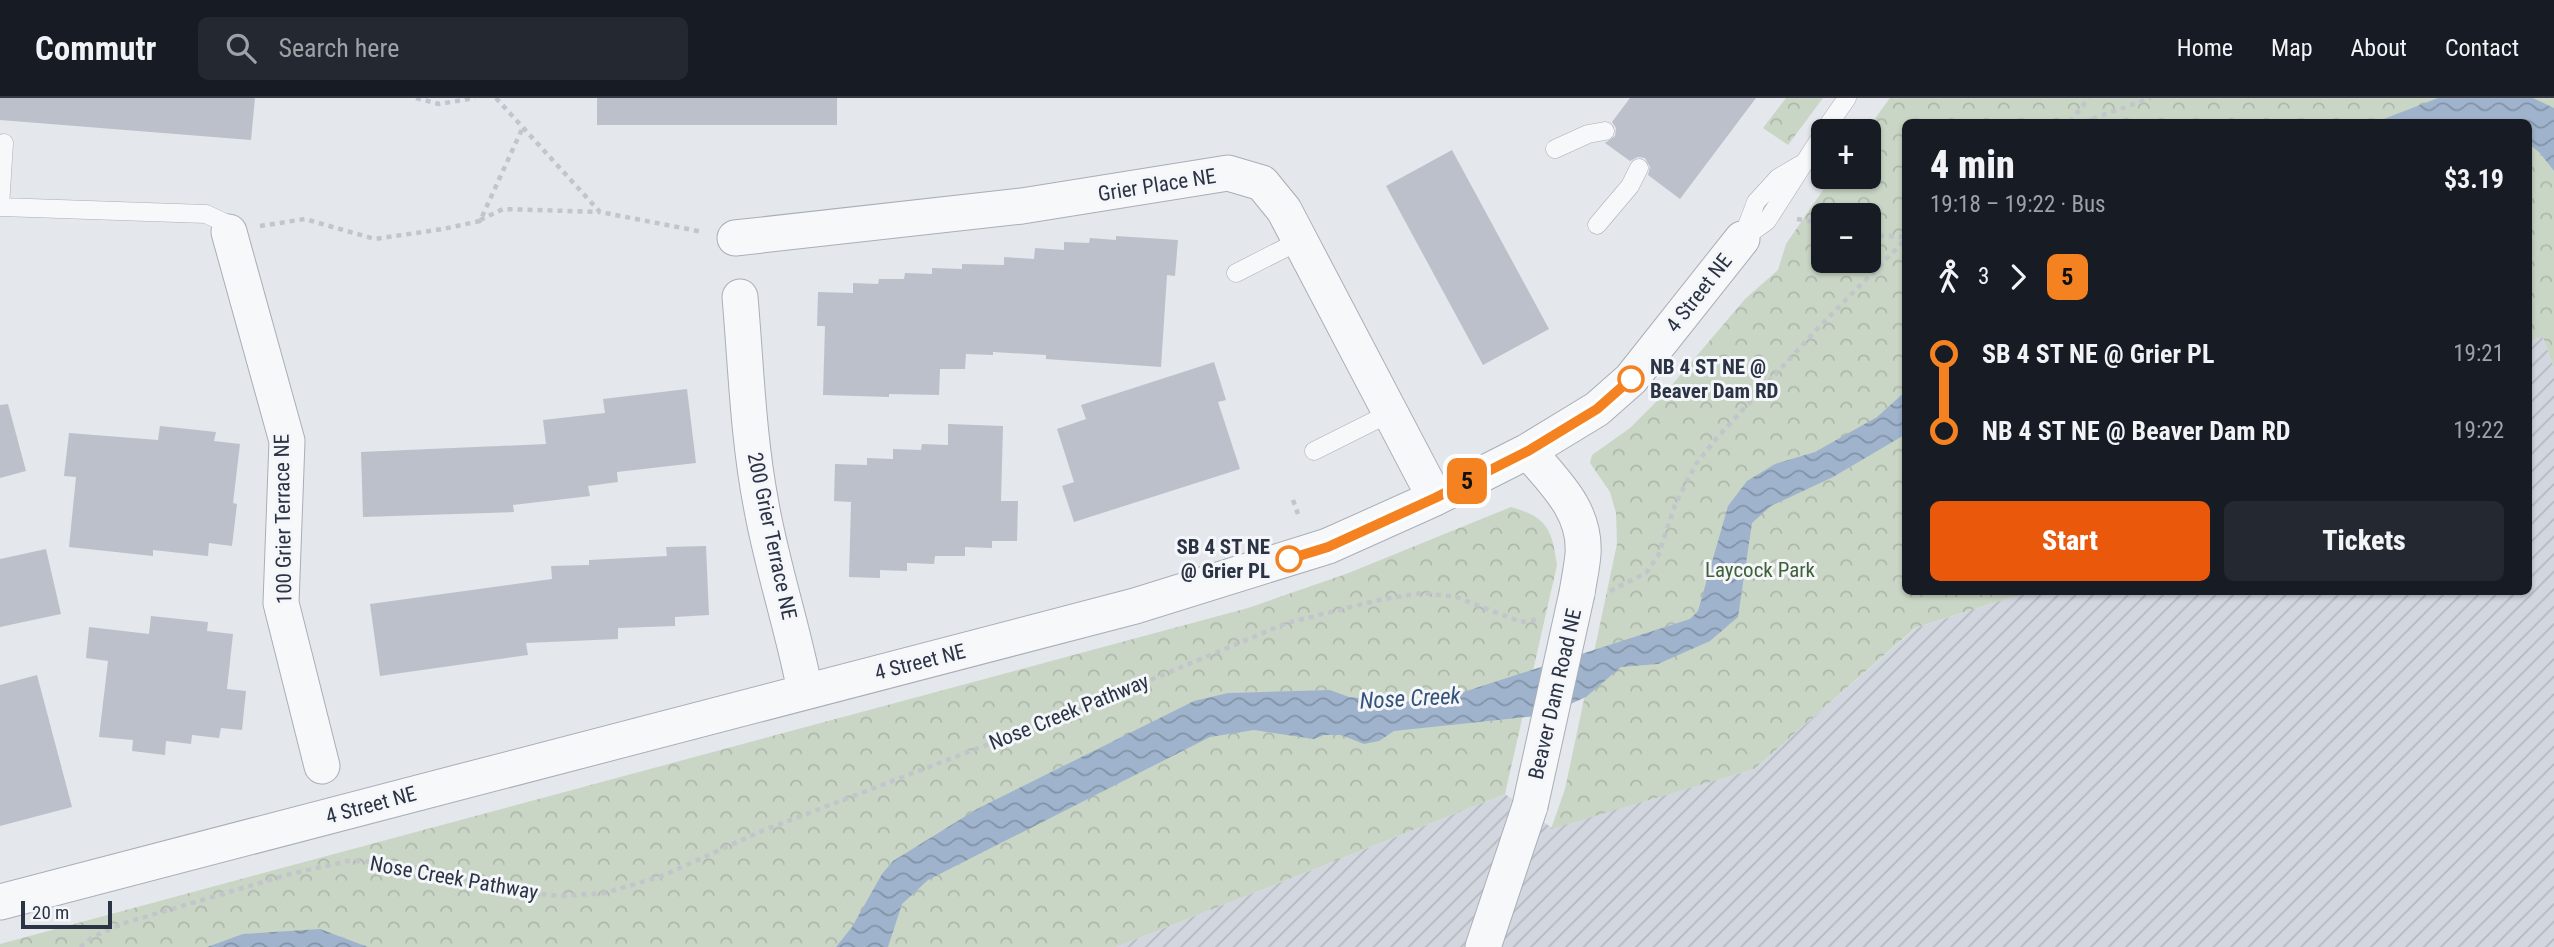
<!DOCTYPE html>
<html lang="en">
<head>
<meta charset="utf-8">
<style>
	body { margin:0; font-family:"Roboto Condensed",sans-serif; background:#242831; color:#f1f3f6; height:100vh; display:flex; flex-direction:column; font-size:26px; white-space:nowrap }
	* { box-sizing:border-box; margin:0 }
	p { font-size:23px; color:#9ea1a6 }
	.icon { flex:none; width:38px; height:38px; fill:none; stroke:currentColor; stroke-width:2; stroke-linecap:round; stroke-linejoin:round }
	.map { position:relative; flex:1; overflow:hidden }
	.side { position:absolute; left:1902px; top:21px; width:630px; height:476px; display:flex; flex-direction:column; background:#171b24; border-radius:10px; box-shadow:0 2px 5px #0004 }
	.side>* { flex:none }
	.badge { padding:0 14px; border-radius:10px; font-size:24px; line-height:46px }
	.controls { position:absolute; left:1811px; top:21px; display:grid; gap:14px }
	.controls a { display:grid; place-items:center; width:70px; height:70px; border-radius:10px; background:#171b24; box-shadow:0 2px 5px #0004; font-size:35px }
	.scale { position:absolute; left:21px; bottom:18px; width:91px; box-sizing:border-box; padding-left:7px; border:4px solid #2b3445; border-top:0; font-size:19px; line-height:24px; white-space:nowrap; color:#2b3445; -webkit-text-stroke:5px #f4f6f9; paint-order:stroke }
	.map>.badge { position:absolute; translate:-50% -50%; box-shadow:0 0 0 4px #fff }
	.legs { display:flex; align-items:center; gap:10px; height:77px; padding:0 28px; font-size:23px }
	.legs p { margin-inline-start:auto }
	.headline { display:flex; align-items:center; justify-content:space-between; height:119px; padding:0 28px }
	h1 { font-size:38px; font-weight:800; line-height:52px }
	.action { display:flex; gap:14px; margin-top:auto; padding:14px 28px }
	.action a { flex:1; height:80px; border-radius:10px; background:#ea580c; color:#fff; font-size:28px; font-weight:800; line-height:80px; text-align:center }
	.action a+a { background:#242831; color:#f1f3f6 }
	ul { padding:0 28px; list-style:none }
	li { display:flex; align-items:center; gap:24px; height:77px; font-size:26px }
	li i { display:grid; place-items:center; width:10px; height:100%; margin:0 9px; background:currentColor }
	li i::after { content:''; width:18px; height:18px; margin:-9px; border:5px solid; border-radius:50%; background:#171b24 }
	li p { margin-inline-start:auto }
	li:first-child i { background:linear-gradient(#0000 50%,currentColor 0) }
	li:last-child i { background:linear-gradient(currentColor 50%,#0000 0) }
	header { display:flex; align-items:center; gap:42px; box-sizing:border-box; height:98px; padding:0 35px; background:#171b24; border-bottom:2px solid #363941 }
	header strong { font-size:33px }
	nav { display:flex; gap:38px; margin-inline-start:auto; font-size:24px }
	.search { width:490px; height:63px; background:#242831; display:flex; align-items:center; gap:18px; box-sizing:border-box; padding:0 24px; border-radius:10px; color:#9ea1a6; font-size:26px }
	.map>svg:first-child { display:block }
	.industrial { fill:url(#industrial-furrows) }
	.park { fill:url(#park-crowns); fill-rule:evenodd }
	.water { fill:url(#water-waves) }
	.building { fill:#bbc0ca }
	.lines { fill:none; stroke-linecap:round; stroke-linejoin:round }
	.service-casing { stroke:#a9aeb7; stroke-width:19 }
	.minor-casing { stroke:#a9aeb7; stroke-width:37 }
	.path { stroke:#c2c5cb; stroke-width:4.5; stroke-dasharray:5 5; stroke-linecap:butt }
	.service { stroke:#f7f8fa; stroke-width:18 }
	.minor { stroke:#f7f8fa; stroke-width:35 }
	.minor-bridge-casing { stroke:#a9aeb7; stroke-width:37; stroke-linecap:butt }
	.minor-bridge { stroke:#f7f8fa; stroke-width:35 }
	.line-1-casing { stroke:#fff; stroke-width:16 }
	.line-1 { stroke:#f58220; stroke-width:10 }
	.stop-1-dot { fill:#fff; stroke:#f58220; stroke-width:3.5 }
	.labels { text-anchor:middle; stroke-width:6; stroke-linejoin:round; paint-order:stroke }
	.street-label { font-size:21px; fill:#2b3445; stroke:#f4f6f9 }
	.stop-label { font-size:21px; font-weight:bold; fill:#2b3445; stroke:#f4f6f9; text-anchor:start }
	.park-label { font-size:21px; fill:#3f6138; stroke:#f4f6f9 }
	.water-label { font-size:23px; font-style:italic; fill:#34527a; stroke:#f4f6f9 }
</style>
</head>
<body>
<header>
<strong>Commutr</strong>
<div class="search"><svg class="icon" aria-label="search" viewBox="0 0 24 24"><circle cx="10" cy="10" r="6"/><path d="M15 15l6 6"/></svg>Search here</div>
<nav><a>Home</a><a>Map</a><a>About</a><a>Contact</a></nav>
</header>
<div class="map">
<svg width="2554" height="849" viewBox="0 0 2554 849">
	<defs>
		<pattern id="industrial-furrows" width="10" height="10" patternUnits="userSpaceOnUse" patternTransform="scale(1.75)"><rect width="10" height="10" fill="#d2d6de"/><path d="M-1 1l2-2M0 10L10 0M9 11l2-2" fill="none" stroke="#b4b8c0"/></pattern>
		<pattern id="park-crowns" width="20" height="18" patternUnits="userSpaceOnUse" patternTransform="scale(1.75)"><rect width="20" height="18" fill="#c9d6c5"/><path d="M2 6a3 3 0 1 1 6 0M12 15a3 3 0 1 1 6 0" fill="none" stroke="#adb8ab"/></pattern>
		<pattern id="water-waves" width="16" height="10" patternUnits="userSpaceOnUse" patternTransform="scale(1.75)"><rect width="16" height="10" fill="#9fb4cc"/><path d="M0 5q4-4 8 0t8 0" fill="none" stroke="#8293a7"/></pattern>
	</defs>
	<rect width="100%" height="100%" fill="#e4e7ec"/>
	<path class="industrial" d="M2543 239 2554 271V849H1116L1505 696 1552 730 1754 671 1916 530 2027 494H2529V243Z"/>
	<path class="park" d="M1786 0H1823L1788 47 1763 30Z
		M1890 0H2554V271L2543 239 2529 243V24H1906V494H2027L1915 530 1754 671 1551 731 1565 691 1617 446 1616 415 1610 394 1590 365 1592 357 1630 330 1666 294 1745 201 1778 172 1786 146 1832 79H1869V33H1866ZM1824 117H1869V163H1824Z
		M1511 409C1547 419 1552 431 1557 467L1505 696 1116 849H0V846L1248 510 1346 476Z"/>
	<path class="water" d="M2438 0H2533L2554 10V73L2540 55 2529 46V24H2376Z
		M1906 293V336L1833 379 1771 408 1752 425 1738 519 1710 543 1658 566 1621 569 1586 599 1546 617 1394 633 1379 643 1364 646 1341 637H1324L1314 641 1254 632 1210 639 928 782 902 806 888 849H836L852 829 882 776 893 763 977 711 1194 603 1228 595 1330 592 1349 599 1405 604 1448 599 1690 521 1698 513 1728 408 1747 383 1775 366 1815 354 1877 319Z
		M320 831 368 849H207L243 836Z"/>
	<path class="building" d="M0 0H255L251 42 0 22Z
		M597 0H837V27H597Z
		M1630 0H1756L1680 101 1648 77 1650 69 1645 60 1638 59 1630 63 1605 45 1615 38 1616 30 1612 24Z
		M1452 52 1549 231 1483 267 1386 88Z
		M1116 138 1178 142 1175 178 1167 177 1161 269 1046 261V257L993 254V257L966 256 965 271H940L939 297 889 296V299L823 297 825 228H817L818 194 853 195V185L878 186 879 181H904L905 175 932 176V170L962 171V166L1004 167V159L1034 161 1035 150 1064 152V144L1089 145 1090 140 1116 142Z
		M1214 264 1226 302 1218 304 1240 371 1074 424 1062 388 1074 384 1057 331 1086 321 1081 307Z
		M687 291 696 365 617 374 618 384 588 388 590 398 513 407 514 414 363 419 361 354 546 346 543 322 605 315 603 301Z
		M8 306 26 373 0 380V307Z
		M948 326 1003 328 1001 403H1018L1017 443H992V450L965 449V458H935L934 466 907 465V473L880 472V480L849 479 851 404 834 403 835 366 867 367V360L893 361V351L921 352 922 346 948 347Z
		M160 328 216 334 214 343 240 346 233 405 237 406 232 448 209 445 208 458 153 452V458L69 449 76 379 64 378 69 335 158 342Z
		M706 448 709 517 675 519V528L618 530V541L526 545 528 557 380 578 370 506 552 481 551 468 589 467V462L667 458 666 449Z
		M46 451 61 516 0 529V461Z
		M151 518 208 524 207 533 233 536 227 591 246 593 242 632 221 630 219 640 192 637 191 646 166 643 165 657 132 653 133 642 99 639 108 563 86 560 89 529 149 536Z
		M37 577 72 709 0 728V587Z"/>
	<g class="lines">
		<g class="service-casing">
			<path id="service" d="M1824 33 1847 0
				M1555 51 1588 36 1605 33
				M0 109 4 45
				M1 109 206 116 225 125 229 134
				M1597 127 1630 88 1639 70
				M1742 141 1767 123 1824 34
				M1742 141 1756 104 1778 80 1800 67
				M1236 175 1299 143
				M1314 353 1390 315"/>
		</g>
		<g class="minor-casing">
			<path id="minor" d="M229 134 287 343 281 505 322 668
				M735 140 1022 108 1228 75 1262 85 1284 112 1435 400
				M740 199C746 268 748 338 761 406 772 469 793 530 805 593
				M1528 353C1554 384 1586 412 1583 456 1582 469 1579 482 1577 495
				M0 804 1135 508 1328 448 1435 400 1528 353 1597 311 1631 281 1742 141
				M1483 849 1530 708"/>
		</g>
		<path class="path" d="M416 0 439 6 475 0
			M496 0 600 114 703 134
			M2070 24 2089 0
			M2083 24 2151 0
			M1797 121 1824 125
			M480 122 503 111 600 114
			M260 128 305 121 375 141 443 131 480 123 523 29
			M1869 137 1906 139
			M1293 402 1298 416
			M1610 493 1646 475 1658 458 1675 407 1687 383 1696 366 1716 341 1820 228 1906 141
			M80 849 93 839 121 826 290 776 348 763 391 764 522 794 560 798 605 795 662 778 762 733 1088 608 1287 525 1383 501 1423 495 1456 499 1521 524 1540 521"/>
		<use href="#service" class="service"/>
		<use href="#minor" class="minor"/>
		<g class="minor-bridge-casing">
			<path id="minor-bridge" d="M1530 708 1577 495"/>
		</g>
		<use href="#minor-bridge" class="minor-bridge"/>
	</g>
	<g class="lines">
		<g class="line-1-casing">
			<path id="line-1" d="M1289 461 1328 449 1435 400 1528 353 1597 311 1631 281"/>
		</g>
		<use href="#line-1" class="line-1"/>
	</g>
	<g class="stop-1-dot">
		<circle cx="1631" cy="281" r="12"/>
		<circle cx="1289" cy="461" r="12"/>
	</g>
	<g class="labels">
		<g class="street-label">
			<text transform="translate(1157 87) rotate(-9)" y="7">Grier Place NE</text>
			<text transform="translate(1699 195) rotate(-52)" y="7">4 Street NE</text>
			<text transform="translate(283 421) rotate(-91)" y="7">100 Grier Terrace NE</text>
			<text transform="translate(772 438) rotate(78)" y="7">200 Grier Terrace NE</text>
			<text transform="translate(920 564) rotate(-14)" y="7">4 Street NE</text>
			<text transform="translate(1555 596) rotate(-77)" y="7">Beaver Dam Road NE</text>
			<text transform="translate(1069 614) rotate(-22)" y="7">Nose Creek Pathway</text>
			<text transform="translate(371 707) rotate(-15)" y="7">4 Street NE</text>
			<text transform="translate(454 780) rotate(10)" y="7">Nose Creek Pathway</text>
		</g>
		<g class="stop-label">
			<text x="1650" y="276">NB 4 ST NE @<tspan x="1650" dy="24">Beaver Dam RD</tspan></text>
			<text x="1270" y="456" text-anchor="end">SB 4 ST NE<tspan x="1270" dy="24">@ Grier PL</tspan></text>
		</g>
		<g class="park-label">
			<text x="1760" y="479">Laycock Park</text>
		</g>
		<g class="water-label">
			<text transform="translate(1410 600) rotate(-3)" y="8">Nose Creek</text>
		</g>
	</g>
</svg>
<div class="controls">
<a>+</a>
<a>−</a>
</div>
<div class="scale">20 m</div>
<b class="badge" style="left:1467px;top:383px;background:#f58220;color:#111">5</b>
<section class="side">
<div class="headline"><div><h1>4 min</h1><p>19:18 – 19:22 · Bus</p></div><b>$3.19</b></div>
<div class="legs"><svg class="icon" aria-label="walk" viewBox="0 0 24 24"><circle cx="13" cy="4" r="2"/><path d="M13 8l-2 6 4 7M11 14l-3 7M7 12l3-4h3l4 4"/></svg>3<svg class="icon" aria-label="forward" viewBox="0 0 24 24"><path d="M9 5l7 7-7 7"/></svg><b class="badge" style="background:#f58220;color:#111">5</b></div>
<ul>
<li><i style="color:#f58220"></i><b>SB 4 ST NE @ Grier PL</b><p>19:21</p></li>
<li><i style="color:#f58220"></i><b>NB 4 ST NE @ Beaver Dam RD</b><p>19:22</p></li>
</ul>
<div class="action"><a>Start</a><a>Tickets</a></div>
</section>
</div>
</body>
</html>
